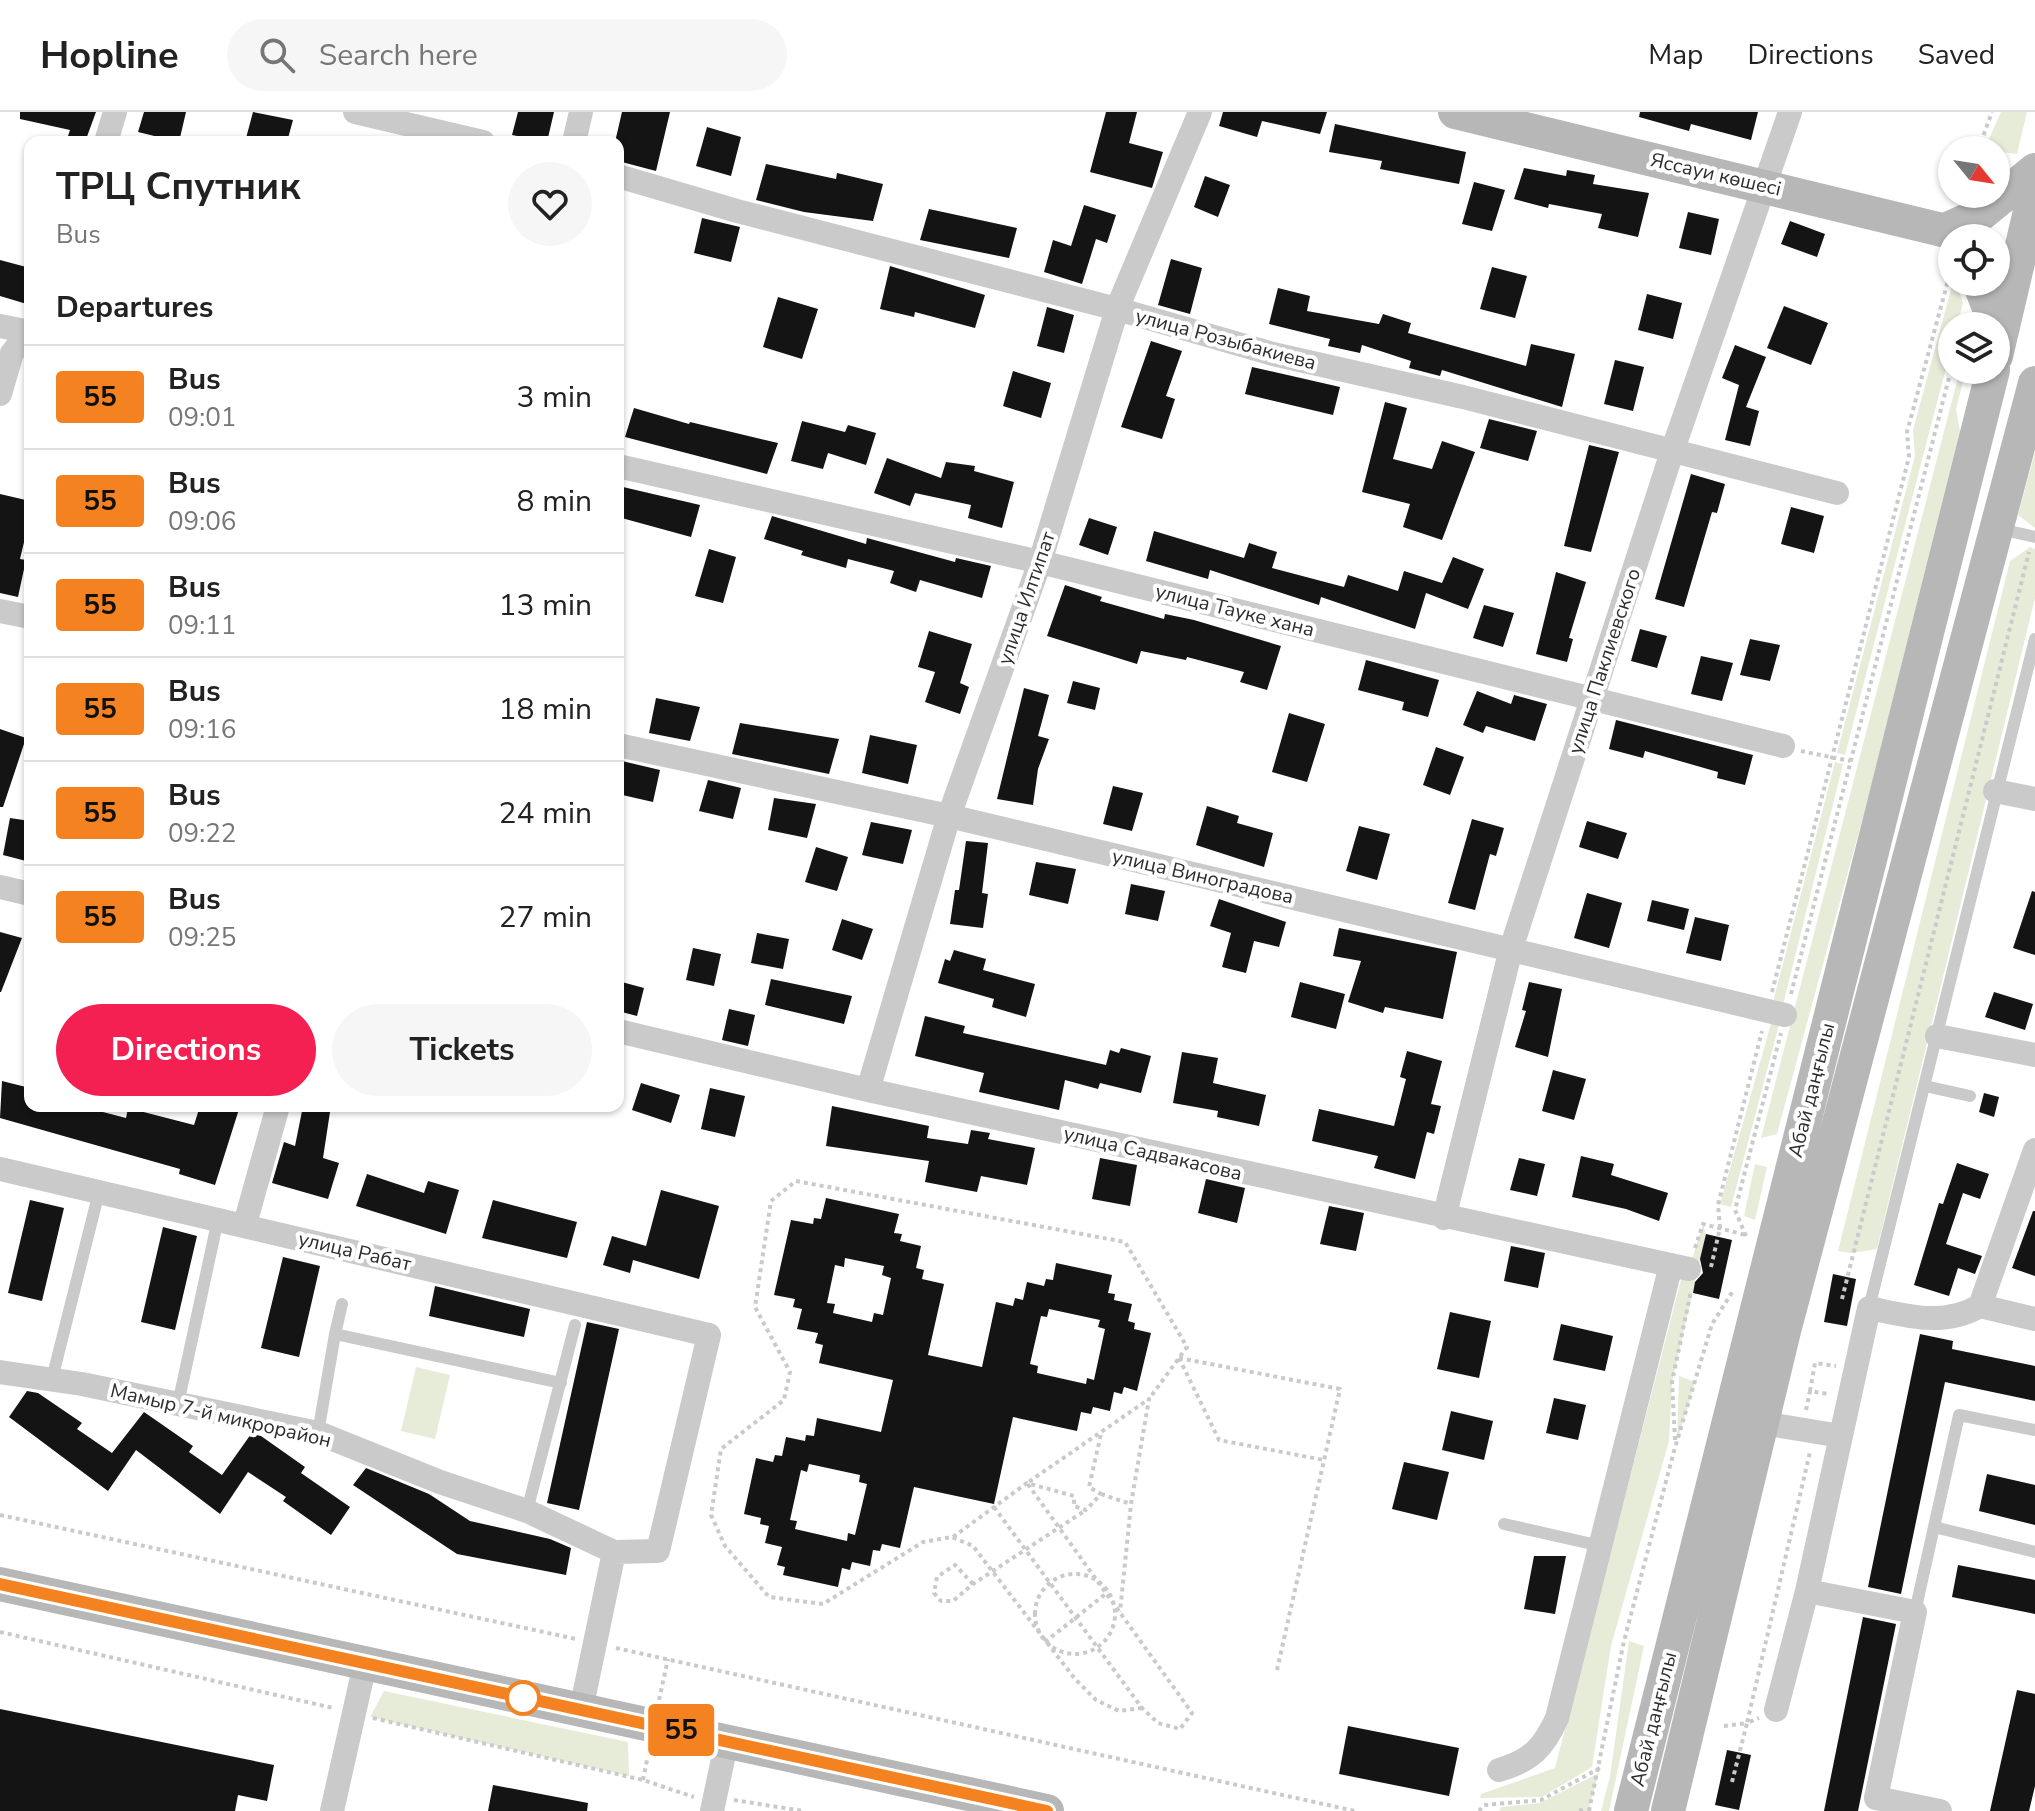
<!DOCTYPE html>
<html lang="en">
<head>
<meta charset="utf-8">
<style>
	body { margin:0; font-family:"Nunito Sans",sans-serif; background:#f6f6f6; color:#222; height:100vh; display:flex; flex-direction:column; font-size:30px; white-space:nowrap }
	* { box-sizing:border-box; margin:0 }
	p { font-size:26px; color:#767676 }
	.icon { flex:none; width:44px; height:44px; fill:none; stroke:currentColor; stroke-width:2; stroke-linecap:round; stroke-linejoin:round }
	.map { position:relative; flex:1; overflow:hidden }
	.details { position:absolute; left:24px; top:24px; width:600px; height:976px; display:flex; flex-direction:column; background:#fff; border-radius:16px; box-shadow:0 2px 6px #0004 }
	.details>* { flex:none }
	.badge { padding:0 16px; border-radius:6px; font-size:28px; line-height:52px }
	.needle { width:52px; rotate:120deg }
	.buttons { position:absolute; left:1938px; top:24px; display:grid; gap:16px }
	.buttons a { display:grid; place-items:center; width:72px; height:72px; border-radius:50%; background:#fff; box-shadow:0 2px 6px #0004; font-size:40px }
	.map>.badge { position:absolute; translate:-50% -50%; box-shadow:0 0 0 4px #fff }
	h2 { padding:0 32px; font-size:30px; line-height:72px }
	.round { display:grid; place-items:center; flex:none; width:84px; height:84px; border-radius:42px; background:#f6f6f6 }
	.summary { display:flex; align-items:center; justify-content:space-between; height:136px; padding:0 32px }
	h1 { font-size:38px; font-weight:700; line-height:60px }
	.primary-button { display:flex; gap:16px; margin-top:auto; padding:16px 32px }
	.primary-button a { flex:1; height:92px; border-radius:48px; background:#f42051; color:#fff; font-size:32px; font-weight:700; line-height:92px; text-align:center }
	.primary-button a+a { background:#f6f6f6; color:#222 }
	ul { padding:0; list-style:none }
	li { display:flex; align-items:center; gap:24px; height:104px; padding:0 32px; border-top:2px solid #e0e0e0 }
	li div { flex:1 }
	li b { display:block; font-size:30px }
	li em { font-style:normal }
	li .badge { min-width:88px; font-weight:700; text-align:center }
	header { display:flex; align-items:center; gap:48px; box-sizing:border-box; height:112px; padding:0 40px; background:#fff; border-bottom:2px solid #e0e0e0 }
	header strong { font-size:38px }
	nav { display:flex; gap:44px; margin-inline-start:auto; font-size:28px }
	.search { width:560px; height:72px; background:#f6f6f6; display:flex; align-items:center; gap:20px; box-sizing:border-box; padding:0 28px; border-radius:44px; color:#767676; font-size:30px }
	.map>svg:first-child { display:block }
	.green { fill:#e7ecd9 }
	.building { fill:#141414; fill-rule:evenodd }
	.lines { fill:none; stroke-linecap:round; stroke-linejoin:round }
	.path { stroke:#cacaca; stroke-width:4; stroke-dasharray:4 4; stroke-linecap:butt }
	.lane { stroke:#cacaca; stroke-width:12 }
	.street { stroke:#cacaca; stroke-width:24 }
	.secondary { stroke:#b7b7b7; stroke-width:34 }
	.line-casing { stroke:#fff; stroke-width:18 }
	.line { stroke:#f58220; stroke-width:12 }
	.stop-dot { fill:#fff; stroke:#f58220; stroke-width:4 }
	.labels { text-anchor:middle; stroke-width:8; stroke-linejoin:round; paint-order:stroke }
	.street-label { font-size:20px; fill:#2d2d2d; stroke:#fff }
</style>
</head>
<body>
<header>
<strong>Hopline</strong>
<div class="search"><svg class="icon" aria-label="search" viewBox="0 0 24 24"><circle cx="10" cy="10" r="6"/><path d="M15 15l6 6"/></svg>Search here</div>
<nav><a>Map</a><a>Directions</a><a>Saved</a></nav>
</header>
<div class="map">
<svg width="2035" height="1699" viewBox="0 0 2035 1699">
	<rect width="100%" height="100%" fill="#fff"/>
	<path class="green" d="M2001 0H2027L2017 42 1984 38Z
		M1953 170H1956L1963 191 1957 214H1952V233L1845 643 1837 641 1915 344 1913 318Z
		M1960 258H1966L1956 297 1963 336 1777 1022 1761 1026Z
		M2035 340V416L2018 403Z
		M2030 435 2035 437V486L1877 1137 1852 1141 1838 1139 2010 449Z
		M1835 650 1843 652 1782 897 1772 894Z
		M1772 908 1780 909 1731 1095 1720 1092Z
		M1755 1052 1767 1055 1755 1108 1744 1104Z
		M1703 1112 1706 1122 1672 1270 1669 1329 1611 1534 1592 1655 1542 1685 1480 1686 1481 1682 1555 1656 1684 1156 1689 1157Z
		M416 1255 450 1263 435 1327 401 1319Z
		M1679 1264 1695 1270 1677 1330Z
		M1629 1529 1644 1534 1609 1699H1601L1610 1664Z
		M384 1579 628 1630 629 1664 370 1605Z
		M1599 1661 1588 1699H1499L1501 1695 1540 1691Z"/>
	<path class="building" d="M20 0H96L85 30H66L70 18 20 7Z
		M144 0H186L179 30 138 20Z
		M253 0 293 8 287 30H245Z
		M518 0H554L547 30 512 23Z
		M622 0H670L656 59 618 49 615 30Z
		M1106 0H1137L1129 31 1163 40 1152 76 1090 60Z
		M1223 0H1327L1320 22 1262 9 1257 25 1219 14Z
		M1640 0H1758L1751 28 1691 12 1689 19 1639 5Z
		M1335 12 1466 40 1459 72 1380 57 1382 49 1329 40Z
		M707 15 741 25 731 64 696 54Z
		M766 52 836 67 837 61 883 72 873 109 804 100 756 88Z
		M1524 56 1566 64 1567 58 1595 63 1593 72 1649 81 1638 125 1598 116 1602 102 1549 92 1548 96 1514 87Z
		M1205 64 1230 73 1218 105 1194 95Z
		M1474 70 1505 78 1492 119 1462 112Z
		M1084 93 1116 103 1107 131 1096 127 1082 172 1044 160 1053 128 1071 134Z
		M929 97 1017 116 1009 146 920 128Z
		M1688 100 1719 107 1711 143 1679 136Z
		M702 106 740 115 731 150 694 141Z
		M1790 109 1825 122 1817 145 1781 132Z
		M1171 147 1202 156 1190 202 1158 193Z
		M0 148 30 156V193L0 184Z
		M890 154 985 183 975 216 915 200 914 205 880 197Z
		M1492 155 1527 164 1515 206 1480 197Z
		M1278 176 1310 184 1307 199 1379 212 1383 202 1411 211 1408 221 1526 254 1531 232 1575 242 1562 295 1442 258 1440 264 1409 256 1411 249 1362 233 1360 241 1328 234 1330 227 1269 212Z
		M1647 182 1682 191 1673 227 1638 218Z
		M778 185 818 197 802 247 763 235Z
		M1784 194 1828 211 1811 253 1767 236Z
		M1047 195 1074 203 1064 241 1037 234Z
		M1151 229 1182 239 1166 284 1175 287 1162 327 1121 315Z
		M1735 233 1766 245 1746 295 1759 299 1750 334 1725 328 1739 273 1722 266Z
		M1615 248 1644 255 1633 299 1604 292Z
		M1252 255 1340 275 1333 303 1245 282Z
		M1013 259 1051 271 1041 306 1003 294Z
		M1385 290 1407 296 1393 347 1432 357 1442 329 1475 340 1442 428 1403 415 1410 392 1362 380Z
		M634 296 689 312 690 310 778 331 767 362 625 325Z
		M1489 307 1537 319 1528 349 1480 336Z
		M802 309 845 320 848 313 876 321 866 353 828 341 823 357 791 349Z
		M1589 333 1619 340 1591 440 1564 434Z
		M887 346 941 366 946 350 975 354 974 359 1014 370 1002 416 968 406 971 393 915 381 910 394 874 381Z
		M1691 362 1725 372 1717 401 1712 400 1684 495 1655 487Z
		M623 375 700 393 691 425 618 405Z
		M0 382 30 389V405L20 447 26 448 18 485 0 481Z
		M1791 395 1824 404 1814 441 1781 432Z
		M772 404 866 432 867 426 955 450 956 446 991 454 982 486 920 468 916 480 890 471 894 459 848 447 846 456 801 443 803 439 764 427Z
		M1089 406 1117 415 1108 443 1079 433Z
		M1154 419 1244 446 1249 431 1277 440 1272 456 1344 475 1348 463 1398 479 1404 459 1442 471 1453 445 1484 457 1468 497 1426 481 1415 517 1321 485 1319 493 1210 458 1208 467 1146 449Z
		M709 437 736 445 723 491 695 484Z
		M1556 460 1586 470 1569 526 1573 527 1567 550 1536 542Z
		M1065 473 1102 485 1100 489 1164 507 1165 502 1194 508 1281 534 1267 578 1240 570 1244 560 1187 545 1186 548 1141 539 1137 552 1047 524Z
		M1484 493 1514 501 1503 535 1473 526Z
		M1640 517 1667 524 1657 556 1631 549Z
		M929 519 972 532 960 571 969 575 960 602 925 590 935 560 918 555Z
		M1750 527 1780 533 1770 569 1740 563Z
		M1701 544 1733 551 1722 589 1691 582Z
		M1366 548 1439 568 1428 605 1402 598 1404 590 1358 578Z
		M1073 569 1100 576 1095 598 1067 591Z
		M1024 576 1049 583 1038 624 1049 627 1038 657 1033 693 997 687Z
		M1477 579 1511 592 1514 583 1547 592 1535 629 1486 614 1483 621 1463 613Z
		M656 586 700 595 690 629 649 621Z
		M1289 601 1325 612 1307 670 1272 660Z
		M1616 608 1753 643 1745 673 1717 666 1718 660 1645 639 1643 646 1609 637Z
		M740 611 839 627 829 662 732 642Z
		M0 617 26 626 3 695H0Z
		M870 623 917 633 908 672 862 661Z
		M1436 635 1464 645 1450 683 1423 673Z
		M622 649 660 658 653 690 618 682Z
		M708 668 741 676 733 707 699 699Z
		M1113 674 1143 681 1132 719 1103 712Z
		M774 686 816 692 807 726 768 718Z
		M1207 694 1239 704 1237 711 1273 721 1264 755 1196 733Z
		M10 706 30 709V750L3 743Z
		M1472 707 1504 716 1496 744 1490 742 1475 798 1448 791Z
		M1587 709 1627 721 1618 747 1579 735Z
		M871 710 912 718 903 752 862 743Z
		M1359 714 1390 722 1377 768 1346 759Z
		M966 729 988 731 982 781 988 782 983 816 950 812 955 778H959Z
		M816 735 848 745 837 779 805 770Z
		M1036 750 1076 757 1068 792 1029 783Z
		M1131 772 1165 779 1158 809 1125 802Z
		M2032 779 2035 780V843L2013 836Z
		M1587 781 1622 791 1609 836 1574 826Z
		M1219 787 1286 810 1279 835 1254 829 1246 861 1222 855 1231 821 1210 814Z
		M1652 788 1689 797 1684 818 1647 809Z
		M1695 805 1729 813 1721 849 1686 841Z
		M842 807 873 817 862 848 832 838Z
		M1339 816 1457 840 1443 907 1385 895 1383 901 1348 890 1361 849 1333 844Z
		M0 820 22 826 1 880H0Z
		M757 821 789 827 783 857 751 851Z
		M693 836 721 842 714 874 686 868Z
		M954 838 986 847 983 858 1035 872 1026 905 992 895 994 887 938 871 945 847 950 849Z
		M771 867 852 884 844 912 765 893Z
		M618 869 644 876 637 904 618 899Z
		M1300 870 1345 882 1336 917 1291 905Z
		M1529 870 1562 877 1548 945 1515 935 1526 899 1522 898Z
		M1994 880 2033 892 2025 918 1985 905Z
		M729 897 755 903 748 934 722 928Z
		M925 904 965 914 963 921 1106 953 1110 938 1119 941 1121 936 1151 944 1141 981 1100 971 1098 977 1065 968 1059 998 979 980 984 961 915 944Z
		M1407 939 1442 949 1431 992 1441 994 1434 1022 1427 1020 1415 1067 1374 1056 1378 1044 1312 1029 1319 997 1394 1014 1406 967 1400 965Z
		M1182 940 1218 946 1213 971 1266 983 1259 1014 1217 1005 1218 999 1173 991Z
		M1553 958 1586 967 1574 1008 1542 999Z
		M2 969 30 976V994H80L126 1006 128 996 194 1013 200 994H240L215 1073 179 1062 180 1057 0 1006Z
		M641 971 680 983 671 1011 632 998Z
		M710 976 745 984 735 1025 701 1017Z
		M1984 981 1999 985 1994 1005 1979 1000Z
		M303 994 330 1000 323 1046 339 1051 328 1087 272 1071 284 1030 295 1034Z
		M832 994 929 1014 927 1026 968 1032 971 1018 990 1021 988 1027 1035 1036 1027 1073 981 1064 977 1080 925 1070 929 1049 826 1034Z
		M1581 1044 1614 1052 1611 1063 1668 1081 1659 1109 1626 1097 1572 1085Z
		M1100 1046 1137 1053 1130 1094 1092 1087Z
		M1519 1046 1545 1052 1537 1084 1510 1078Z
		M1957 1051 1989 1062 1980 1087 1963 1081 1946 1132 1982 1144 1975 1162 1958 1156 1949 1184 1914 1173 1939 1091 1943 1092Z
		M367 1062 424 1081 428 1069 459 1078 446 1122 356 1094Z
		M1206 1067 1245 1076 1237 1111 1198 1101Z
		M661 1078 719 1094 699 1167 633 1148 630 1161 603 1153 612 1124 646 1134Z
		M826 1086 899 1102 894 1121 902 1122 900 1129 921 1134 916 1156 924 1158 922 1167 944 1172 928 1243 982 1255 996 1190 1013 1194 1015 1186 1023 1188 1027 1170 1044 1174 1046 1167 1053 1168 1056 1151 1112 1163 1108 1181 1115 1182 1114 1188 1132 1192 1128 1209 1135 1211 1134 1217 1151 1221 1137 1279 1124 1275 1122 1282 1114 1280 1110 1299 1093 1295 1091 1302 1081 1300 1077 1319 1013 1305 994 1392 914 1375 900 1436 882 1432 880 1439 873 1438 870 1454 852 1450 850 1458 842 1456 838 1475 783 1463 785 1455 777 1453 782 1435 765 1431 769 1414 760 1412 761 1406 744 1402 756 1346 773 1350 775 1343 782 1344 786 1325 805 1329 806 1323 814 1324 817 1306 881 1320 893 1268 819 1251 823 1233 815 1231 818 1221 797 1217 802 1197 793 1195 795 1187 774 1183 791 1108 813 1112 814 1106 821 1107ZM845 1146 884 1154 882 1163 891 1166 883 1203 874 1201 872 1210 833 1201 835 1192 827 1191 835 1153 844 1155ZM1049 1197 1100 1208 1098 1215 1105 1217 1094 1268 1087 1266 1086 1272 1037 1261 1038 1254 1030 1252 1041 1204 1047 1205ZM809 1352 860 1363 859 1370 867 1372 855 1423 848 1421 847 1429 795 1417 797 1409 790 1408 801 1358 807 1360Z
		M30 1088 64 1096 42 1189 8 1181Z
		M493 1088 577 1110 567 1146 482 1126Z
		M1329 1094 1364 1101 1356 1139 1320 1132Z
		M2033 1099H2035V1164L2012 1156Z
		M163 1115 197 1124 175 1218 141 1210Z
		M1706 1122 1732 1128 1719 1187 1693 1181 1695 1170 1703 1161 1700 1147Z
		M1511 1134 1545 1141 1538 1176 1504 1169Z
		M283 1145 320 1154 299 1245 261 1236Z
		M1833 1162 1856 1167 1847 1214 1824 1210Z
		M435 1174 530 1197 524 1225 429 1204Z
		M1450 1200 1491 1209 1479 1266 1437 1257Z
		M587 1210 619 1217 579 1398 547 1391Z
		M1561 1212 1613 1224 1605 1259 1553 1248Z
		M1920 1222 1953 1229 1952 1237 2035 1254V1289L1945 1270 1901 1482 1868 1475Z
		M27 1279 38 1281 82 1311 77 1317 112 1341 144 1300 193 1334 189 1340 222 1363 251 1322 261 1324 305 1355 301 1361 350 1395 331 1423 283 1389 286 1385 248 1360 220 1402 136 1338 108 1379 9 1305Z
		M1554 1286 1586 1293 1578 1328 1546 1321Z
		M1451 1299 1493 1309 1484 1348 1442 1338Z
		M1404 1350 1449 1360 1437 1408 1392 1397Z
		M366 1356 429 1382 470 1409 550 1427 571 1436 566 1463 457 1442 353 1373Z
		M1987 1362 2035 1373V1413L1979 1399Z
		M1534 1444H1566L1555 1502 1524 1497Z
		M1958 1453 2035 1468V1502L1952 1485Z
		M1863 1505 1896 1512 1858 1699H1824Z
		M2017 1578 2035 1582V1674L2029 1699H1990Z
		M0 1597 274 1653 267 1689 238 1683 235 1699H0Z
		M1348 1614 1459 1636 1449 1684 1339 1662Z
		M1727 1638 1751 1643 1739 1698 1715 1693Z
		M493 1673 588 1691 587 1699H488Z"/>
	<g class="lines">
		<path class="path" d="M1978 38 1992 0
			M1801 639 1850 649
			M1772 880 1909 345 1907 320 1952 154
			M1791 882 1952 254
			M1746 1124 1735 1098 1781 921
			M1695 1136 1703 1112 1746 1123
			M1711 1155 1720 1116 1718 1093 1762 919
			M1842 1187 2029 440
			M1179 1246 1340 1277 1277 1558
			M1179 1246 1219 1328 1324 1348
			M1810 1279 1815 1251 1836 1254
			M1806 1298 1810 1279 1828 1282
			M1675 1328 1672 1270 1691 1179
			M1101 1382 1131 1392
			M994 1395 1142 1596 1158 1611 1180 1617 1192 1601 1027 1371 1149 1287 1131 1392 1120 1500
			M0 1403 576 1527
			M953 1425 1027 1371 1074 1384V1394L1086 1398 1101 1382 1089 1375 1101 1322
			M1035 1502a40 40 0 1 1 80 0a40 40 0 1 1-80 0Z
			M973 1472 955 1453 937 1465 934 1481 941 1489H953L973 1472 1086 1398
			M0 1520 333 1596
			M1045 1530 1108 1480
			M616 1536 1355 1699
			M659 1588 668 1547
			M1142 1596 1119 1599 1096 1588 1075 1567 973 1434 952 1425 923 1430 823 1492 769 1485 725 1434 711 1403 721 1337 784 1288 790 1260 755 1195 771 1089 796 1069 1125 1130 1187 1235 1149 1287
			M373 1606 643 1668 694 1685
			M1724 1614 1747 1611 1810 1340
			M643 1668 649 1638
			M1732 1670 1747 1611 1759 1606
			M734 1688 803 1699
			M1579 1698 1584 1699
			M1479 1699 1484 1693 1541 1688 1600 1656
			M1589 1699 1624 1529 1674 1339 1712 1212 1733 1179"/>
		<path class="lane" d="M2000 417 2035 425
			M1925 974 1970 984
			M1869 1196 2035 527
			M335 1222 342 1192
			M52 1267 99 1080
			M178 1292 218 1107
			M318 1321 335 1222 561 1271
			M527 1399 575 1213
			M1504 1412 1601 1434
			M1934 1415 2035 1440
			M1915 1500 1959 1303 2035 1318"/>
		<path class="street" d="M355 0 483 30
			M106 30 115 0
			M574 30 581 0
			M618 64 737 99 1117 197 1273 242 1463 285 1837 381
			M0 214 30 220
			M0 282 12 241 30 219
			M618 354 1040 450 1783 634
			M0 499 30 505
			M618 633 949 704 1785 903
			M1995 679 2035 687
			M0 775 30 782
			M618 919 868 978 1689 1157
			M1937 924 2035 943
			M868 978 949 704 1040 450 1117 197 1200 0
			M0 1057 709 1223 658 1439 614 1440 581 1598
			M1444 1106 1511 837 1672 340 1790 0
			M245 1112 278 994
			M1980 1194 2035 1038
			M0 1260 82 1272 318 1321 440 1370 527 1399 614 1440
			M1762 1311 1841 1324
			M1776 1598 1807 1479
			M1499 1658C1531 1649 1544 1635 1557 1606L1671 1153
			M332 1699 365 1552
			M712 1699 727 1628
			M1940 1699 1876 1686 1915 1500 1807 1479 1869 1196C1908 1204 1943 1215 1980 1194L2035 1207"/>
		<path class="secondary" d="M1455 0 1975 126
			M1945 118 1981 102 2035 58
			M1979 170 1996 214
			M1996 244 2035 78
			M0 1472 1047 1699
			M1631 1699 1993 258
			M1668 1699 1784 1219 2035 271"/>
	</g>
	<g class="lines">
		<g class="line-casing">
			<path id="line" d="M0 1472 1047 1699"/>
		</g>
		<use href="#line" class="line"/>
	</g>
	<circle class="stop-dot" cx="523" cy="1586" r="16"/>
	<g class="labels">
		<g class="street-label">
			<text transform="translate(1716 62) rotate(13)" y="7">Яссауи көшесі</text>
			<text transform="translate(1226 227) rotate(15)" y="7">улица Розыбакиева</text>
			<text transform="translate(1026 486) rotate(-71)" y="7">улица Илтипат</text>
			<text transform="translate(1235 498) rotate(14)" y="7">улица Тауке хана</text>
			<text transform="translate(1604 549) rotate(-72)" y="7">улица Паклиевского</text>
			<text transform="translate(1203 764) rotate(13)" y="7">улица Виноградова</text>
			<text transform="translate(1811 978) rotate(-76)" y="7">Абай даңғылы</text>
			<text transform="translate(1153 1041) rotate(13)" y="7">улица Садвакасова</text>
			<text transform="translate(355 1139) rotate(13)" y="7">улица Рабат</text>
			<text transform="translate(221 1303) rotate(13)" y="7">Мамыр 7-й микрорайон</text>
			<text transform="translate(1653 1607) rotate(-76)" y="7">Абай даңғылы</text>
		</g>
	</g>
</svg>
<div class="buttons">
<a><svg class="needle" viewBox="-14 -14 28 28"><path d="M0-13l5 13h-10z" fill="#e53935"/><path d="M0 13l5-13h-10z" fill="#767676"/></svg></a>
<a><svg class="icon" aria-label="locate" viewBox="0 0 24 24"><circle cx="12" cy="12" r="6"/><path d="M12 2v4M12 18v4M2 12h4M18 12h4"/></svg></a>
<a><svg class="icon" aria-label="layers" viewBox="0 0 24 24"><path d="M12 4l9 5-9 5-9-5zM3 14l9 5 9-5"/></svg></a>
</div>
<b class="badge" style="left:681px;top:1618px;background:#f58220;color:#111">55</b>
<section class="details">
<div class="summary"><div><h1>ТРЦ Спутник</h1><p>Bus</p></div><a class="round"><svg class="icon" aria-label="heart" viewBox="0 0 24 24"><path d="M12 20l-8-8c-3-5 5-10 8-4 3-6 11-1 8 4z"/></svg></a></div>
<h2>Departures</h2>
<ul>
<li><span class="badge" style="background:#f58220;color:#111">55</span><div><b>Bus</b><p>09:01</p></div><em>3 min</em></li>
<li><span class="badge" style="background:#f58220;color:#111">55</span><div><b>Bus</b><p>09:06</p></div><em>8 min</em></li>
<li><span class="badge" style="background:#f58220;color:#111">55</span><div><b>Bus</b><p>09:11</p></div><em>13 min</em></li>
<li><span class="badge" style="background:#f58220;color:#111">55</span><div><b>Bus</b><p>09:16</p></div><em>18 min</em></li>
<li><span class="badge" style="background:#f58220;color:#111">55</span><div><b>Bus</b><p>09:22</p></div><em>24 min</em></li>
<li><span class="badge" style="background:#f58220;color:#111">55</span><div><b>Bus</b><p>09:25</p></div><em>27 min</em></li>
</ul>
<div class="primary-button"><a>Directions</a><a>Tickets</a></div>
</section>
</div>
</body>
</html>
